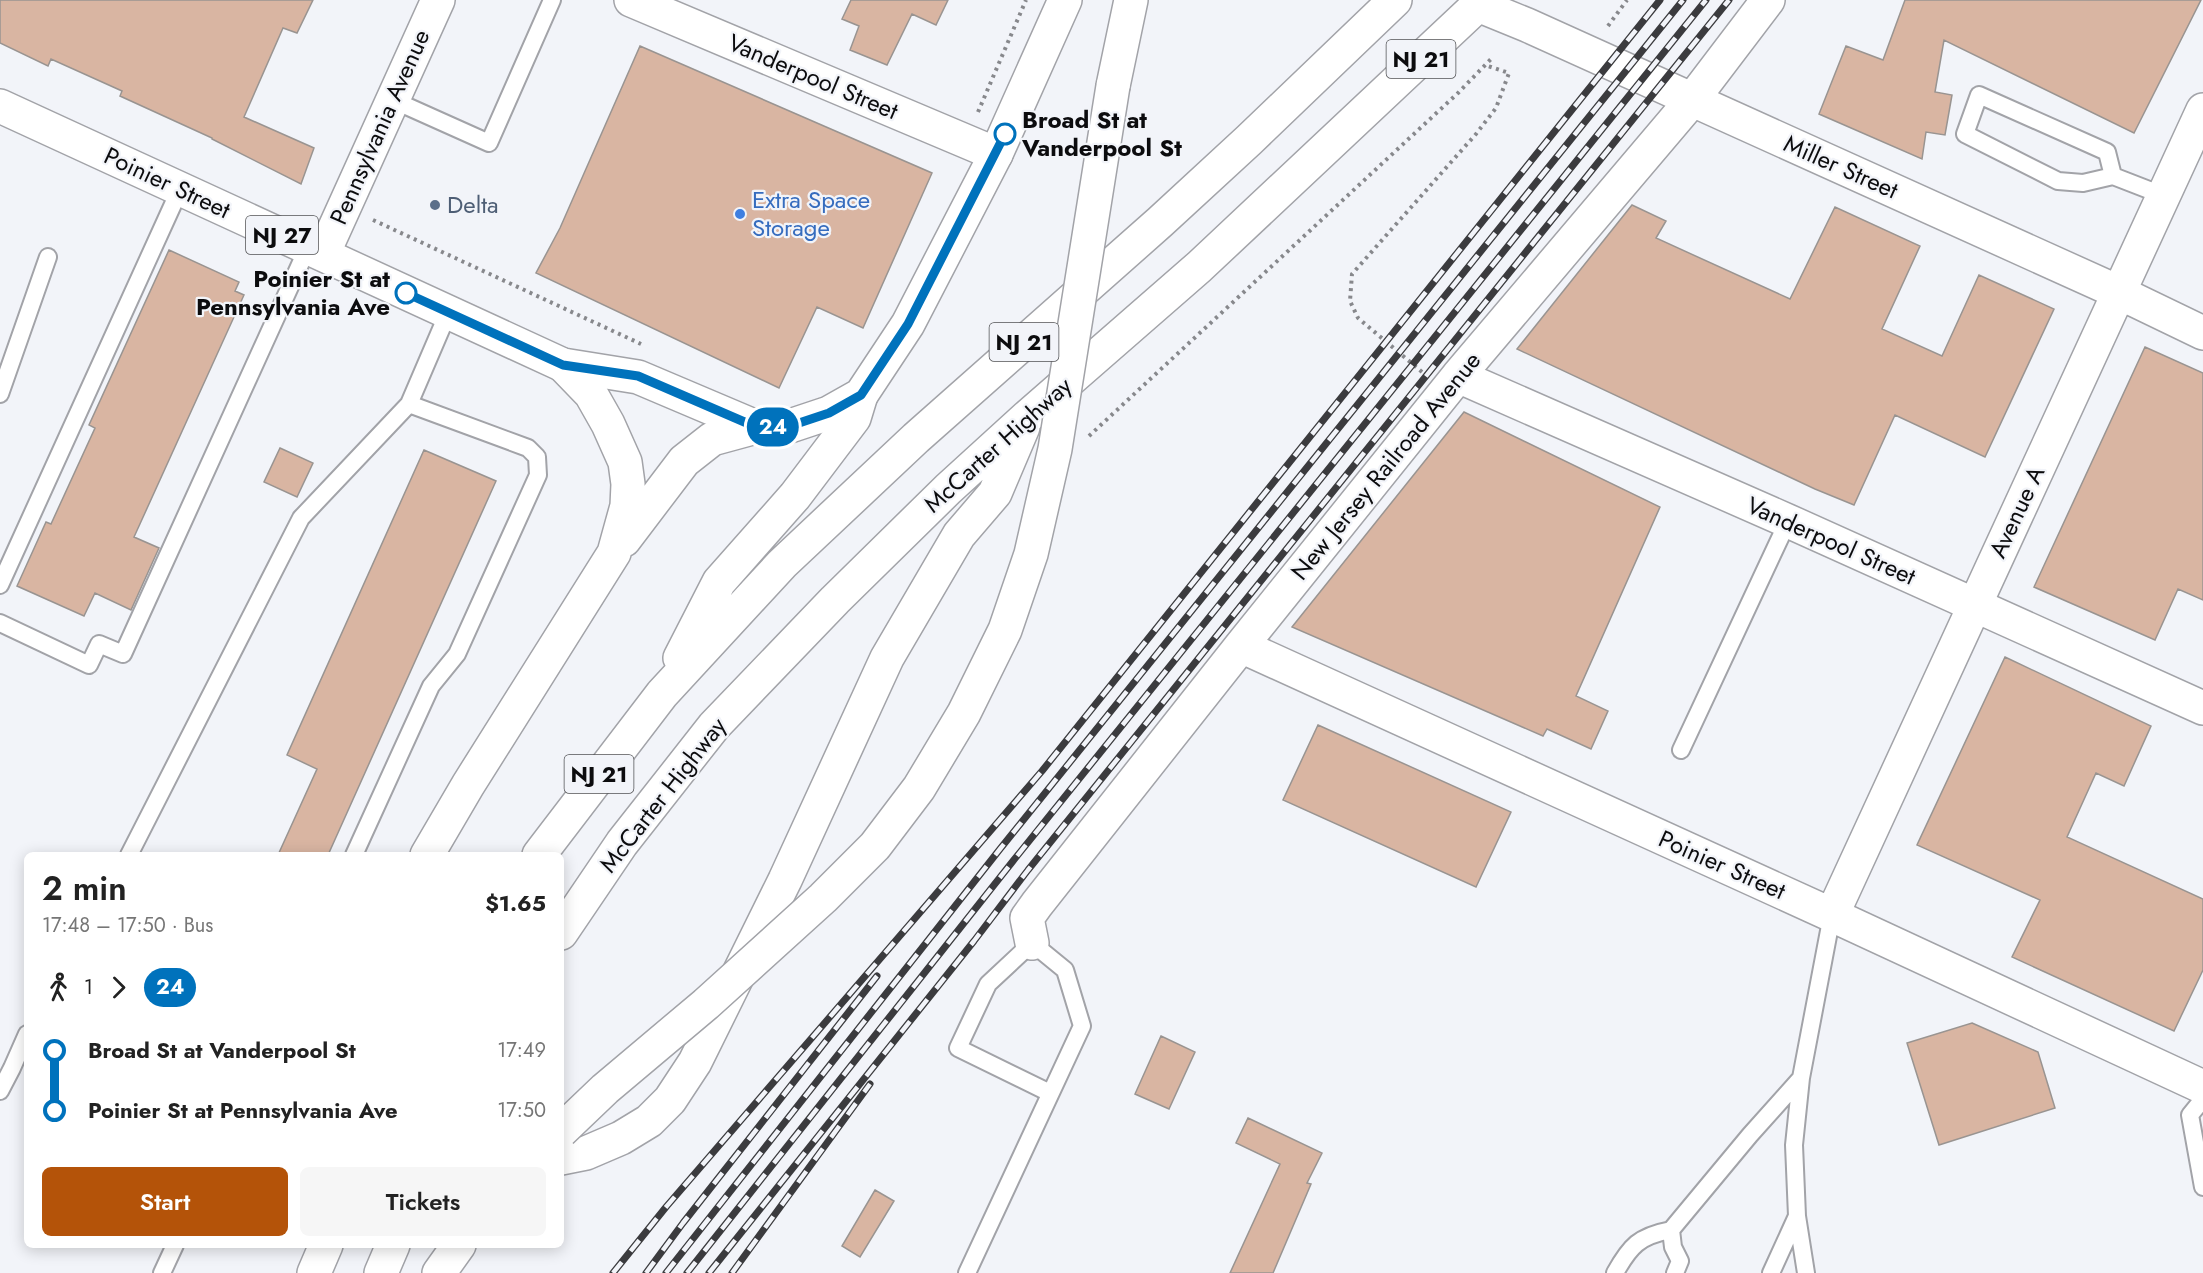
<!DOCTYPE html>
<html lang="en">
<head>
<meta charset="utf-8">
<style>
	body { margin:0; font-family:Jost,sans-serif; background:#f6f6f6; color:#222; height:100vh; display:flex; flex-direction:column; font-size:22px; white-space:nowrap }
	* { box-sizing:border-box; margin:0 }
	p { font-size:20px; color:#767676 }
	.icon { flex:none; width:33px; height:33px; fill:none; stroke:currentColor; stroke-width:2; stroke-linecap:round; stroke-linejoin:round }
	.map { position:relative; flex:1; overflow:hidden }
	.drawer { position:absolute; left:24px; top:852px; width:540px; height:396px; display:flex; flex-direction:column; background:#fff; border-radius:9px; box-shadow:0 3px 15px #0003 }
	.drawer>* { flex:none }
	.badge { padding:0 12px; border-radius:20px; font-size:21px; line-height:39px }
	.map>.badge { position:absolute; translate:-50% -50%; box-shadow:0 0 0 3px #fff }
	.legs { display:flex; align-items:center; gap:9px; height:66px; padding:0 18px; font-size:20px }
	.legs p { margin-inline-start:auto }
	.head { display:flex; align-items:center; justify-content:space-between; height:102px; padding:0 18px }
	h1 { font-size:33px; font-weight:600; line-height:45px }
	.cta { display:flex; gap:12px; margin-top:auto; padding:12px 18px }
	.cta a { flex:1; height:69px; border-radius:9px; background:#b45309; color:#fff; font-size:24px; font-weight:600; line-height:69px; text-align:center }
	.cta a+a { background:#f6f6f6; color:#222 }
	ul { padding:0 18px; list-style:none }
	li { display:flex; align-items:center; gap:21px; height:60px; font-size:22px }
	li i { display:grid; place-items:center; width:9px; height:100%; margin:0 8px; background:currentColor }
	li i::after { content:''; width:15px; height:15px; margin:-8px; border:4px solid; border-radius:50%; background:#fff }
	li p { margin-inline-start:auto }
	li:first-child i { background:linear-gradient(#0000 50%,currentColor 0) }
	li:last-child i { background:linear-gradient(currentColor 50%,#0000 0) }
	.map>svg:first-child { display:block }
	.building { fill:#d9b5a2; stroke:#999491; stroke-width:1.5 }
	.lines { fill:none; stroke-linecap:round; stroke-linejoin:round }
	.service-casing { stroke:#a2a3a8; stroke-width:20 }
	.minor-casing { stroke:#a2a3a8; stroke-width:36 }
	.primary-casing { stroke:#a2a3a8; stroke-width:36 }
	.motorway-casing { stroke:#a2a3a8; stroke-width:36 }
	.path { stroke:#87888c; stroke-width:4; stroke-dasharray:3 4.5; stroke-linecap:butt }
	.service { stroke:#fff; stroke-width:16 }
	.minor { stroke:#fff; stroke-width:33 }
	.primary { stroke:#fff; stroke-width:33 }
	.motorway { stroke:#fff; stroke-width:33 }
	.rail-casing { stroke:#3b3b3e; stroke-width:7 }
	.rail { stroke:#f2f4f9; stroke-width:4.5; stroke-dasharray:14; stroke-linecap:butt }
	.motorway-bridge-casing { stroke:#a2a3a8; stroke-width:36; stroke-linecap:butt }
	.motorway-bridge { stroke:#fff; stroke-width:33 }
	.line-1-casing { stroke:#fff; stroke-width:14 }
	.line-1 { stroke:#0072bc; stroke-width:9 }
	.stop-1-dot { fill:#fff; stroke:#0072bc; stroke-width:3 }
	.service-dot { fill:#5c6f8a; stroke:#f2f4f9; stroke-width:2 }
	.shop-dot { fill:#3f7fe0; stroke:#f2f4f9; stroke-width:2 }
	.labels { text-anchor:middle; stroke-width:4.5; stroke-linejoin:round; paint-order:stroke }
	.shield { fill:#f2f4f9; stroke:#515254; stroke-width:1.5 }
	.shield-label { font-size:22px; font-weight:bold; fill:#0c0c0e }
	.street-label { font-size:24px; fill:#0c0c0e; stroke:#f2f4f9 }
	.stop-label { font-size:24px; font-weight:bold; fill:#0c0c0e; stroke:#f2f4f9; text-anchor:start }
	.shop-label { font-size:24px; fill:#366cbe; stroke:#f2f4f9; text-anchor:start }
	.service-label { font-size:24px; fill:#4e5e75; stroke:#f2f4f9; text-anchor:start }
</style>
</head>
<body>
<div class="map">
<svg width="2203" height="1273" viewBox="0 0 2203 1273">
	<rect width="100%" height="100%" fill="#f2f4f9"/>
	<path class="building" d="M0 0H313L297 33 283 28 244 117 314 148 301 184 212 139V138L120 96 122 91 51 59 48 66 0 43Z
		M851 0H948L936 25 912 14 887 65 850 50 859 26 842 19Z
		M1905 0H2201L2134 133 1944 40 1935 92 1952 95 1945 135 1926 132 1922 159 1819 114 1846 46 1883 60Z
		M640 46 932 173 863 328 817 307 779 388 536 273 560 228Z
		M1632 205 1666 221 1656 238 1790 299 1835 207 1920 246 1882 329 1942 356 1979 275 2054 309 1985 457 1895 415 1854 505 1815 489 1517 349Z
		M169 250 239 282 235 291 244 295 134 537 159 548 131 610 95 593 84 616 17 586 46 522 51 524 95 428 89 425Z
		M2145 347 2203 373V600L2178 589 2155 640 2034 587Z
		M1464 412 1660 507 1576 696 1608 711 1591 749 1547 729 1543 736 1292 627Z
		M280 448 313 463 297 497 264 482Z
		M424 450 496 481 328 855H278L317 769 287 755Z
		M2005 657 2151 726 2124 786 2096 773 2067 837 2203 899V970L2174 1031 2012 957 2040 900 1917 845Z
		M1318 725 1511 812 1476 887 1283 800Z
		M1972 1023 2038 1052 2055 1108 1939 1145 1907 1043Z
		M1161 1036 1195 1052 1169 1109 1135 1094Z
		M1248 1118 1322 1153 1307 1183 1311 1184 1273 1273H1230L1280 1164 1236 1143Z
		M875 1190 894 1201 860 1257 842 1246Z"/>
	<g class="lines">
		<g class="service-casing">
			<path id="service" d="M393 100 489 143 552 0
				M2113 176 2107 152 1979 95 1965 134 2058 181 2083 183 2113 176 2162 195
				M0 394 48 257
				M0 585 180 189
				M0 623 89 665 99 644 123 654 308 247
				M1681 750 1788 521
				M129 855 301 518 409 404 448 313
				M354 855 431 686 457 654 538 475 537 457 528 448 409 404
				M0 1091 12 1068 27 1034
				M2203 1099 2190 1115 2203 1187
				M162 1273 175 1245
				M967 1273 1082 1026 1065 970 1032 943 988 984 958 1048 1050 1093
				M1615 1273C1630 1246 1639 1236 1671 1230
				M1675 1273 1680 1261 1673 1247 1671 1230 1750 1135 1801 1078
				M1771 1273 1797 1216
				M1806 1273 1797 1216 1794 1145 1801 1078 1832 915"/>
		</g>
		<g class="minor-casing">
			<path id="minor" d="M631 0 996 154
				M1478 5 1527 25 2118 292 2203 333
				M323 254 438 0
				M1458 376 1788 521 2203 708
				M1241 646 1832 915 2203 1087
				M1832 915 2203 110
				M1032 943 1027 918 1037 904 1241 646 1458 376 1692 100 1768 0"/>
		</g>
		<g class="primary-casing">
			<path id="primary" d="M0 106 563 365 638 377 756 427 790 426 829 413 861 395 908 324 996 154 1065 0"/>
		</g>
		<g class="motorway-casing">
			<path id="motorway" d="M1113 86 1131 0
				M624 540 684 461 712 439 756 427
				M680 658 719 582 795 496 854 418 861 395
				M427 855 468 785 614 553 627 506 628 484 625 462 608 424 591 394 563 365
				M539 855 662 694 782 564 916 438 1160 222 1249 140 1395 0
				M561 933 622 843 714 726 835 600 948 489 1027 417 1199 267 1478 5
				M561 1158 586 1153 621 1138 649 1121 670 1100 695 1062 785 880 887 658 959 535 995 493 1023 427
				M314 1273 326 1245
				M381 1273 393 1245
				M439 1273 459 1245"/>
		</g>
		<path class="path" d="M1608 26 1627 0
			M978 112 1026 0
			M373 220 641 344
			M1422 372 1358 318 1350 301 1352 274 1476 134 1496 108 1509 73 1485 65
			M1089 436 1458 93 1491 59"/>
		<use href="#service" class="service"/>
		<use href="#minor" class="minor"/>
		<use href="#primary" class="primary"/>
		<use href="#motorway" class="motorway"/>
		<g class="rail-casing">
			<path id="rail" d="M613 1273 666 1207 1042 771 1660 0
				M646 1273 683 1223 877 976
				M666 1273 1000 849 1683 0
				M687 1273 1013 861 1706 0
				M709 1273 974 941 1028 870 1729 0
				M732 1273 870 1084"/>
		</g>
		<use href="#rail" class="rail"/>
		<g class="motorway-bridge-casing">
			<path id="motorway-bridge" d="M561 1131 605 1089 706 1004 823 898 875 846 919 788 964 713 1005 630 1031 554 1055 449 1113 86"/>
		</g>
		<use href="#motorway-bridge" class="motorway-bridge"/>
	</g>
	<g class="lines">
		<g class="line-1-casing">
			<path id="line-1" d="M406 293 563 365 638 376 756 427 790 426 829 413 861 395 908 324 1005 134"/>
		</g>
		<use href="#line-1" class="line-1"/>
	</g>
	<g class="stop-1-dot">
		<circle cx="1005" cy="134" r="10"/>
		<circle cx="406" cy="293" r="10"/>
	</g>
	<circle class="service-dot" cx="435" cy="205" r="6"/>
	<circle class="shop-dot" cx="740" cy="214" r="6"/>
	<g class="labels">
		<g class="shield">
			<rect x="1386.5" y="40" width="69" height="38" rx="4.5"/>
			<rect x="246" y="216" width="72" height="38" rx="4.5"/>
			<rect x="989.5" y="323" width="69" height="38" rx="4.5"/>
			<rect x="564.5" y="755" width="69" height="38" rx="4.5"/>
		</g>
		<g class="shield-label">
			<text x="1421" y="67">NJ 21</text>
			<text x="282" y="243">NJ 27</text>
			<text x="1024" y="350">NJ 21</text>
			<text x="599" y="782">NJ 21</text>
		</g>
		<g class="street-label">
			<text transform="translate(813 77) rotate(23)" y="8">Vanderpool Street</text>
			<text transform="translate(380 127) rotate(-66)" y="8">Pennsylvania Avenue</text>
			<text transform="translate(1841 167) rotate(24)" y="8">Miller Street</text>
			<text transform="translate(167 183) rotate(25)" y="8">Poinier Street</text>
			<text transform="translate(998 445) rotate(-42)" y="8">McCarter Highway</text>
			<text transform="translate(1386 466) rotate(-51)" y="8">New Jersey Railroad Avenue</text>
			<text transform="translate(2017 512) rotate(-65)" y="8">Avenue A</text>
			<text transform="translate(1831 541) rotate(24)" y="8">Vanderpool Street</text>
			<text transform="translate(663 795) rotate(-52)" y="8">McCarter Highway</text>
			<text transform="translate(1722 865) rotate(24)" y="8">Poinier Street</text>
		</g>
		<g class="stop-label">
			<text x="1022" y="128">Broad St at<tspan x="1022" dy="28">Vanderpool St</tspan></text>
			<text x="390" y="287" text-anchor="end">Poinier St at<tspan x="390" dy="28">Pennsylvania Ave</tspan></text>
		</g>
		<g class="shop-label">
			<text x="752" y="208">Extra Space<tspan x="752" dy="28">Storage</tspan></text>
		</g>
		<g class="service-label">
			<text x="447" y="213">Delta</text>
		</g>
	</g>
</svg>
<b class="badge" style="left:773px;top:427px;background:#0072bc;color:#fff">24</b>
<section class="drawer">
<div class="head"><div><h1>2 min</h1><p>17:48 – 17:50 · Bus</p></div><b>$1.65</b></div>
<div class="legs"><svg class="icon" aria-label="walk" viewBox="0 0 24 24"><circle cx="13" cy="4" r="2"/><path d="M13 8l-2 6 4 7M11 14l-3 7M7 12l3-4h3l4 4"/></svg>1<svg class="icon" aria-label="forward" viewBox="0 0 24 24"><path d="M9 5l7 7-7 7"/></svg><b class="badge" style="background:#0072bc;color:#fff">24</b></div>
<ul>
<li><i style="color:#0072bc"></i><b>Broad St at Vanderpool St</b><p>17:49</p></li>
<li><i style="color:#0072bc"></i><b>Poinier St at Pennsylvania Ave</b><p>17:50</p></li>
</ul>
<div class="cta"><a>Start</a><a>Tickets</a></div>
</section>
</div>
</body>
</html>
